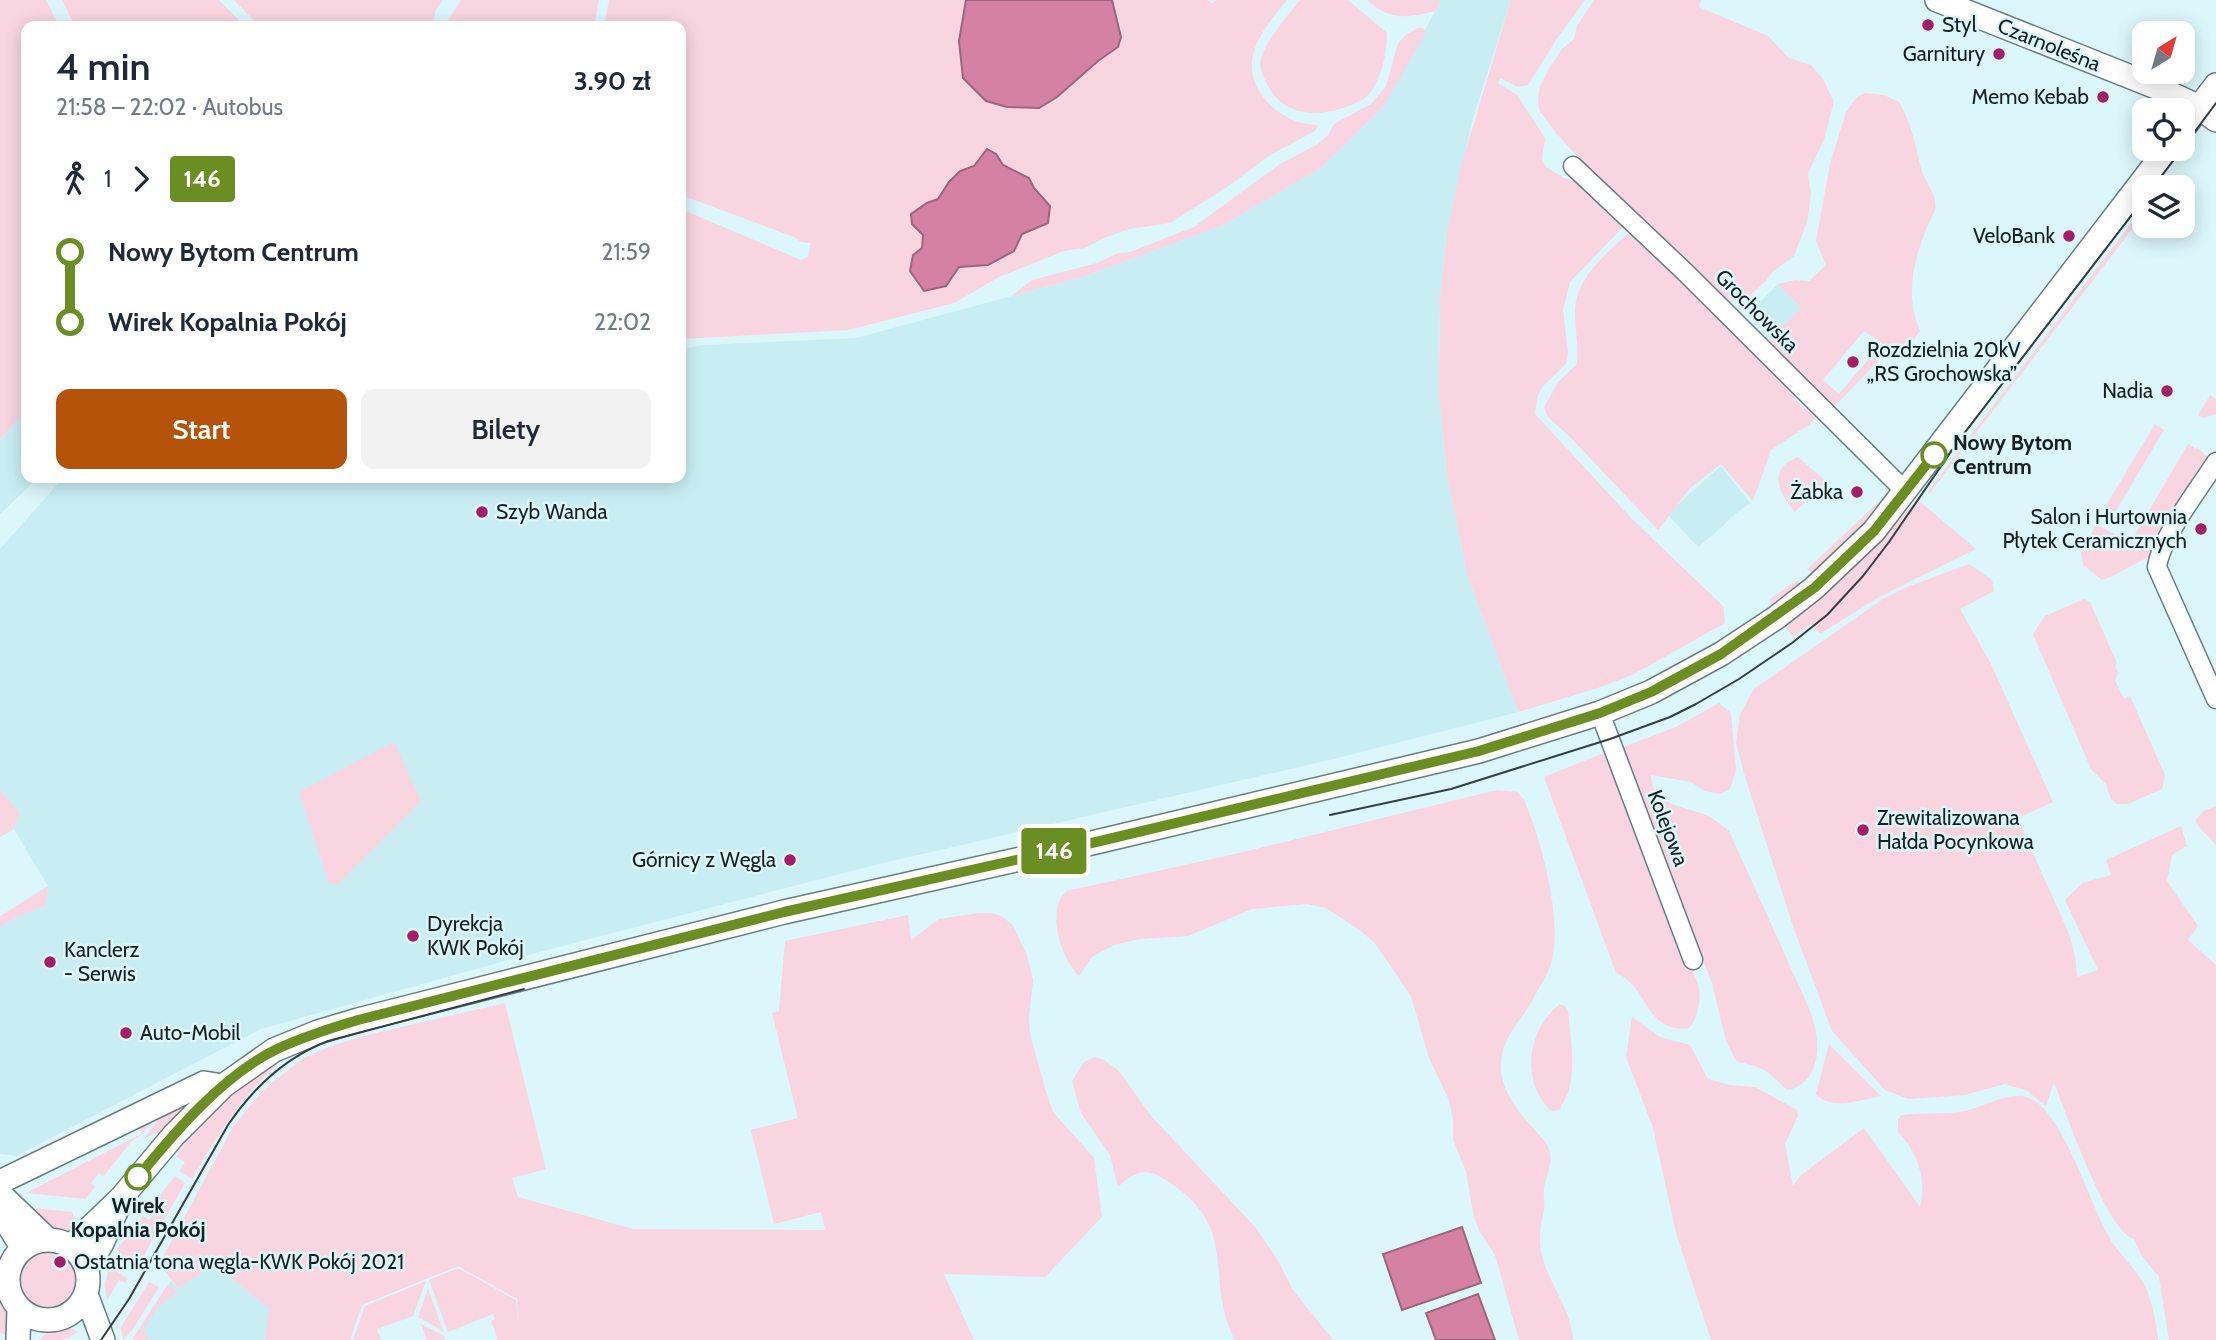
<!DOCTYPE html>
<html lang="pl">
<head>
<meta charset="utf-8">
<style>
	body { margin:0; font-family:Cabin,sans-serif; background:#f2f2f3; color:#1f2937; height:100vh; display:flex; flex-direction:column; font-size:26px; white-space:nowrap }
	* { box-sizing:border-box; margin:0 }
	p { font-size:23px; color:#747a83 }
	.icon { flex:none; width:38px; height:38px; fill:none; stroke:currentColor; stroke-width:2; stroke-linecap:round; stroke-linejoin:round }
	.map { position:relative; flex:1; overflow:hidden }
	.sheet { position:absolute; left:21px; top:21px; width:665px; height:462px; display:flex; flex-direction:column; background:#fff; border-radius:14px; box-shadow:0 4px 18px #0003 }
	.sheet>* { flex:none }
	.badge { padding:0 14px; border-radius:5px; font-size:24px; line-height:46px }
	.needle { width:46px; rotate:37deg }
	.buttons { position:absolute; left:2132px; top:21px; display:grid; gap:14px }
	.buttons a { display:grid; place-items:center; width:63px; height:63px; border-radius:14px; background:#fff; box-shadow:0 4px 18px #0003; font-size:35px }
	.map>.badge { position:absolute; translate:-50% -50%; box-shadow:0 0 0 4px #fff }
	.legs { display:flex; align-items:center; gap:10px; height:77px; padding:0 35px; font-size:23px }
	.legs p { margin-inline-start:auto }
	.summary { display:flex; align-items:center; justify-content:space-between; height:119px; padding:0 35px }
	h1 { font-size:38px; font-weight:600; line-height:52px }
	.cta { display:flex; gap:14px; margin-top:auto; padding:14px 35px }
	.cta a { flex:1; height:80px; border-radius:14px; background:#b45309; color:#fff; font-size:28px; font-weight:600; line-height:80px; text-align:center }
	.cta a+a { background:#f2f2f3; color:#1f2937 }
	ul { padding:0 35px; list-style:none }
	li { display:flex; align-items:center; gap:24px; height:70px; font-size:26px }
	li i { display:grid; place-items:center; width:10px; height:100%; margin:0 9px; background:currentColor }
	li i::after { content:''; width:18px; height:18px; margin:-9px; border:5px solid; border-radius:50%; background:#fff }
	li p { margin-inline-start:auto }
	li:first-child i { background:linear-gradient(#0000 50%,currentColor 0) }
	li:last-child i { background:linear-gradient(currentColor 50%,#0000 0) }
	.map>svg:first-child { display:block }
	.built { fill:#c8eef4 }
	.green { fill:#f9d4e1; fill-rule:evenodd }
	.water { fill:#d581a4; stroke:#9c647d; stroke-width:2 }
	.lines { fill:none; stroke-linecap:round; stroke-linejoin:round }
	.street-casing { stroke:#657e82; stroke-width:21 }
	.secondary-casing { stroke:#657e82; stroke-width:26 }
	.street { stroke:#fff; stroke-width:18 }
	.secondary { stroke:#fff; stroke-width:23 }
	.tram { stroke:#333f42; stroke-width:2 }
	.line-1-casing { stroke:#fff; stroke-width:16 }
	.line-1 { stroke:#6b8e23; stroke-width:10 }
	.poi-dot { fill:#a51d66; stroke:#dbf7fb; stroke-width:2.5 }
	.stop-1-dot { fill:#fff; stroke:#6b8e23; stroke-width:3.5 }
	.labels { text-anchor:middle; stroke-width:5; stroke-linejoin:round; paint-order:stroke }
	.poi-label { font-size:21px; fill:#162022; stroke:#dbf7fb; text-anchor:start }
	.street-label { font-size:21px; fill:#162022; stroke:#dbf7fb }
	.stop-label { font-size:21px; font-weight:bold; fill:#162022; stroke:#dbf7fb; text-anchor:start }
</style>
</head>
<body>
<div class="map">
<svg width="2216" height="1340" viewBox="0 0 2216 1340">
	<rect width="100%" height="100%" fill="#dbf7fb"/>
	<path class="built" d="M1441 0H1511L1473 118 1447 232 1440 298 1439 394 1447 475 1467 574 1518 712 1334 759 875 865 494 964 261 1029 16 1156 0 1154V927L19 916 46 905 48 886 14 829 20 813 0 790V549L63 478H681V349L704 345 856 338 1082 277 1221 226 1321 168 1384 106Z
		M1778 284 1801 308 1771 338 1748 314Z
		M26 410V478H38L0 514V440Z
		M1721 466 1750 503 1730 518 1723 526 1698 547 1667 514Z
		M215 1264 269 1309 290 1340H133L171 1281 178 1288Z"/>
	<path class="green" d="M0 0H46L59 26H26V410L0 440Z
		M62 0H219L245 26H75Z
		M234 0H443L436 10 432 26H259Z
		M461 0H599L594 26H445Z
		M609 0H966L959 41 963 78 987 101 1007 107C1027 97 1119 56 1121 37 1122 26 1115 11 1112 0H1208L1212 4 1216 0H1287C1275 15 1259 33 1254 52 1244 81 1269 112 1296 121 1302 124 1310 124 1318 125L1315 131 1270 155 1227 187 1170 223 1129 229 1104 238 1085 248 1064 251 999 277 954 303 848 330 681 339V209L801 260 808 257 811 243 801 242 794 237 681 195V26H604ZM996 154 1003 165 1029 178 1034 188 1043 197 1048 223 1022 234 988 265 959 267 946 286 922 248 923 235 912 225 927 203 938 200C957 170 966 171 996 154Z
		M1300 0H1348L1387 33C1387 53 1381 84 1365 98 1361 101 1355 103 1351 105 1322 118 1282 117 1267 84 1264 78 1260 70 1260 63 1262 45 1289 14 1300 0Z
		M1367 0H1441L1436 11C1406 18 1391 21 1367 0Z
		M1511 0H1585L1556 40 1528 85 1518 87 1500 78 1498 83 1517 95 1545 138 1542 159 1546 167 1564 178 1585 182 1627 223 1570 282 1563 310 1568 352 1566 364 1542 387 1537 398 1535 414 1632 519 1723 606 1725 623 1634 674 1601 687 1518 712 1467 574 1447 475 1439 394 1440 298 1447 232 1461 166Z
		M1594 0H1701L1699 7 1768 36 1789 58 1811 65 1823 79 1834 102 1824 139 1808 174 1811 194 1807 222 1794 256 1772 272 1766 281 1747 298 1723 303 1617 200 1557 134 1539 110 1538 98 1540 86 1550 67 1562 49 1574 39 1577 26Z
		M1418 28H1423L1426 32 1384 106 1321 168 1221 226 1082 277 1011 296 1032 280 1097 263 1118 253 1130 252 1194 227 1280 164 1318 144 1328 135 1334 124 1371 104 1386 86 1398 43 1407 34Z
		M1865 93 1884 95 1899 102C1911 122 1916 146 1921 169 1925 183 1938 194 1935 210 1933 216 1928 223 1926 230 1913 264 1905 295 1920 331L1911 344 1890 349 1831 410 1765 343 1801 308 1778 284 1795 280 1809 281 1826 265 1816 241 1830 164 1846 112 1857 97ZM1864 331 1882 343 1839 394 1823 380Z
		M2144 206V213L2117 249 1929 494 1927 493Z
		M1632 230 1796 392 1795 399 1804 409H1813L1816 417 1810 424 1771 450 1753 501 1721 464 1690 488 1658 530 1571 438 1547 416 1544 407 1558 382 1577 364C1579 347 1575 331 1575 314 1574 278 1608 252 1632 230Z
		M2210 395 2216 399V414L2203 418 2198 415Z
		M2155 424 2164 430 2114 514 2104 509Z
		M2188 444 2196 449 2197 447 2215 464 2155 553 2113 576 2102 580 2083 565 2081 553 2096 524 2130 543Z
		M1798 457 1827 482 1795 512C1779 493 1766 469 1798 457Z
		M1886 495 1884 504 1822 565 1813 573 1807 569Z
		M1918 500 1976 549 1879 597 1820 634 1811 624 1793 637 1784 626 1831 589Z
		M1969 564 1992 580 1994 591 1960 609 1991 664 2053 802 2018 818C2028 841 2038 865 2049 889 2063 921 2076 941 2077 977L2098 970 2065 900 2082 883 2111 875 2106 860 2181 826 2187 846 2172 855 2167 881 2198 926 2188 940 2216 965V1340H2169L2159 1277 2142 1256 2134 1239C2107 1232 2065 1111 2054 1082L2046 1106 2026 1090 2007 1085 2008 1083 1965 1095 1909 1099 1885 1090 1832 1031 1794 929 1745 777 1736 743 1740 714 1754 689 1883 599 1907 587Z
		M1796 581H1799L1800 584 1772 605 1770 599Z
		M2084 599 2090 602 2117 663 2115 666 2118 673 2115 680 2124 699 2130 696 2165 775 2162 789 2128 804H2117L2111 799 2106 784 2091 769 2033 634 2045 616Z
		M1719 703 1731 713 1736 770 1730 789 1720 794 1705 791 1691 782 1651 775C1652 808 1686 805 1710 817 1717 821 1723 826 1729 831 1749 875 1769 919 1789 964 1799 988 1815 1014 1817 1040 1819 1062 1811 1086 1787 1090 1769 1072 1763 1066 1737 1062L1726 1041 1712 983 1618 749 1676 727Z
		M394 742 421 801 337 885 329 883 299 792Z
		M1609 751 1699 987C1701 999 1698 1019 1689 1028 1645 1034 1648 985 1616 973L1544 777Z
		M0 790 20 813 14 829 0 837Z
		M1497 790 1518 792 1524 800C1541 838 1566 929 1549 969 1545 979 1539 988 1534 997 1523 1020 1503 1034 1501 1062 1499 1086 1516 1110 1532 1127 1537 1133 1544 1139 1548 1147 1555 1162 1546 1174 1544 1188 1543 1195 1545 1202 1544 1209 1543 1218 1540 1226 1540 1235 1538 1274 1571 1302 1573 1340H1519L1495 1255 1480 1232 1474 1217 1466 1172 1453 1139V1120L1449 1100 1429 1058 1411 996 1374 942 1358 929 1326 908 1307 904 1252 909 1188 936 1140 939 1114 945 1092 957 1079 976C1061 959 1045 909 1067 891L1239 853Z
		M2216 806V846C2210 835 2200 832 2195 820L2204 811Z
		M48 886 46 905 19 916 0 927V916Z
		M978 913H991L1001 916 1012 924 1027 955 1033 980 1029 1017 1030 1034 1045 1088 1053 1112 1094 1158 1102 1217 1045 1277 944 1274 974 1340H498L491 1321 495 1319 493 1314 448 1332 429 1280 458 1268 516 1300 518 1324 517 1299 458 1266 362 1305 350 1340H265L269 1309 215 1264 178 1288C170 1280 168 1271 158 1266L233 1127 262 1091 302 1059 329 1047 363 1036 505 1003 546 1169 512 1178 518 1197 633 1229 825 1230 821 1212 774 1224 751 1130 798 1118 772 1013 779 1011 785 941 908 915 911 940 939 919Z
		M1560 1004 1565 1006 1568 1012C1571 1036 1575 1066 1569 1090 1567 1097 1562 1103 1560 1110L1551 1111C1520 1081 1527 1030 1560 1004Z
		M1632 1017 1660 1037 1690 1045 1708 1079 1729 1085 1755 1087 1797 1110 1798 1116 1785 1144 1793 1186 1801 1175 1864 1128 1920 1207C1927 1180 1918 1152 1898 1132V1119L1902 1115C1923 1112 1944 1115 1965 1111 1983 1107 2009 1091 2027 1097 2062 1108 2090 1204 2109 1237 2119 1255 2137 1269 2146 1288 2153 1305 2156 1322 2158 1340H1711L1676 1233 1653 1128 1626 1057Z
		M1829 1044 1881 1096C1860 1100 1832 1111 1816 1094Z
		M1095 1057 1104 1060 1118 1070 1152 1117 1256 1228 1277 1259 1293 1290 1333 1340H1235C1215 1301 1223 1273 1213 1235 1206 1210 1185 1192 1164 1179 1146 1166 1132 1173 1118 1187L1110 1155 1081 1113 1072 1081 1084 1062Z
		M273 1064 275 1067C239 1099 216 1138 192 1179L179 1171 185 1163 176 1156 198 1123 231 1094Z
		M193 1100C179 1116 166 1132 144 1138L160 1118 173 1111 172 1105Z
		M158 1112 142 1134 130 1143 104 1176 99 1173 91 1183 95 1187 86 1199 26 1193 141 1134V1121Z
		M175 1176 185 1183 139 1264 136 1265 119 1254 118 1248 143 1216 149 1220 158 1209 153 1204Z
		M23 1207 72 1212 78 1229C54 1238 41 1221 23 1207Z
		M18 1279a29 29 0 1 1 58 0a29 29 0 1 1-58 0Z
		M109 1266 128 1279 125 1283 119 1280 107 1301 105 1285Z
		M426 1281 413 1316 377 1329 381 1340H353L365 1306Z
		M149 1282 159 1287 133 1329 123 1340 121 1327Z
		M168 1284 177 1293 159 1305 145 1328 148 1340H132Z
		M428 1288 443 1331 418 1317Z
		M0 1298 8 1310V1336L0 1333Z
		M421 1324 444 1336 445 1340H427Z
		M66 1326 78 1332 63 1340H39L52 1328Z"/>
	<path class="water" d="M966 0H1112L1121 37 1118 47 1098 61 1057 97 1039 108 1007 107 986 101 963 78 959 41Z
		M987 149 996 154 1003 165 1029 178 1034 188 1050 206 1048 223 1022 234 1014 251 988 265 959 267 946 286 924 291 910 271 913 255 922 248 923 235 912 224 911 214 927 203 938 199 949 182 960 171 974 166Z
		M1462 1227 1481 1283 1402 1310 1383 1254Z
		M1478 1294 1495 1340H1436L1426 1313Z"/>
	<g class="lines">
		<g class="street-casing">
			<path id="street" d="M1573 166 1685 272 1906 492
				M2216 462C2199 489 2161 537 2157 567L2216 699
				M1600 713 1693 960"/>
		</g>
		<g class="secondary-casing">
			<path id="secondary" d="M1937 0 2161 89 2199 107 2216 120
				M2182 130 2216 85
				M0 1182 204 1083 223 1086
				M0 1194 47 1239
				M0 1211 23 1249
				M8 1280a40 40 0 1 1 80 0a40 40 0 1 1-80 0Z
				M70 1247 122 1197 174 1135 223 1086 274 1050 318 1032 358 1020 784 912 1096 842 1479 751 1600 713 1651 692 1721 654 1777 617 1814 588 1874 531 2167 149
				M87 1269 102 1243 118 1207
				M86 1294 103 1340
				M18 1340 19 1309"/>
		</g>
		<use href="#street" class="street"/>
		<use href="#secondary" class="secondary"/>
		<path class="tram" d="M2182 149 2216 103
			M2153 187 2182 149
			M1330 815 1451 789 1610 739 1670 717 1696 704 1739 679 1792 643 1827 615 1863 576 1889 542 1959 440 2144 199
			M101 1340 129 1299 228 1125C253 1088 286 1057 328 1041L524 989"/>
	</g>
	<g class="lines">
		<g class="line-1-casing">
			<path id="line-1" d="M138 1177C175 1132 223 1075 277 1049 303 1037 331 1028 358 1020L784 912 1096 842 1479 751 1600 713 1651 692 1721 654 1814 588 1874 531 1934 455"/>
		</g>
		<use href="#line-1" class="line-1"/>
	</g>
	<g class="poi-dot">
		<circle cx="1928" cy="25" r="7"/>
		<circle cx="1999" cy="54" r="7"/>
		<circle cx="2103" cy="97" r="7"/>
		<circle cx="2069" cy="236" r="7"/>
		<circle cx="1853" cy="362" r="7"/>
		<circle cx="2167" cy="391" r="7"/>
		<circle cx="1857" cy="492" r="7"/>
		<circle cx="482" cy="512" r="7"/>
		<circle cx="2201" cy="529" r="7"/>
		<circle cx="1863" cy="830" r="7"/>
		<circle cx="790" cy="860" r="7"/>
		<circle cx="413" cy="936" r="7"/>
		<circle cx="50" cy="962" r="7"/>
		<circle cx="126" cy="1033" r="7"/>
		<circle cx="60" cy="1262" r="7"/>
	</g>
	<g class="stop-1-dot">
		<circle cx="1934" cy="455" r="12"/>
		<circle cx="138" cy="1177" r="12"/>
	</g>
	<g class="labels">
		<g class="poi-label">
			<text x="1942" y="32">Styl</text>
			<text x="1985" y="61" text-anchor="end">Garnitury</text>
			<text x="2089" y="104" text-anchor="end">Memo Kebab</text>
			<text x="2055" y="243" text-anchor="end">VeloBank</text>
			<text x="1867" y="357">Rozdzielnia 20kV<tspan x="1867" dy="24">„RS Grochowska”</tspan></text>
			<text x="2153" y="398" text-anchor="end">Nadia</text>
			<text x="1843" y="499" text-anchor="end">Żabka</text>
			<text x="496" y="519">Szyb Wanda</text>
			<text x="2187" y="524" text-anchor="end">Salon i Hurtownia<tspan x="2187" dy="24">Płytek Ceramicznych</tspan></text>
			<text x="1877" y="825">Zrewitalizowana<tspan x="1877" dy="24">Hałda Pocynkowa</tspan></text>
			<text x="776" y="867" text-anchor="end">Górnicy z Węgla</text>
			<text x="427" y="931">Dyrekcja<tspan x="427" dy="24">KWK Pokój</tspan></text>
			<text x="64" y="957">Kanclerz<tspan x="64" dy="24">- Serwis</tspan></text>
			<text x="140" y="1040">Auto-Mobil</text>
			<text x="74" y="1269">Ostatnia tona węgla-KWK Pokój 2021</text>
		</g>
		<g class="street-label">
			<text transform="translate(2049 45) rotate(22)" y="7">Czarnoleśna</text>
			<text transform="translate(1757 311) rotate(45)" y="7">Grochowska</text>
			<text transform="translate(1668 828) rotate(69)" y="7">Kolejowa</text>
		</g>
		<g class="stop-label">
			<text x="1953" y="450">Nowy Bytom<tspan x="1953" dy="24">Centrum</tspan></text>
			<text x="138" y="1213" text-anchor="middle">Wirek<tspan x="138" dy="24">Kopalnia Pokój</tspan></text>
		</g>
	</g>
</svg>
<div class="buttons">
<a><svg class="needle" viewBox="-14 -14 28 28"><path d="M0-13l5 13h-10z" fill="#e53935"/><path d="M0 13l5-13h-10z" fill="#747a83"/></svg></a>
<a><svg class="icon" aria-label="locate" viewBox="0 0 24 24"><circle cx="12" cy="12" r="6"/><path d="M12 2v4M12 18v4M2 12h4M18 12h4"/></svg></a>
<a><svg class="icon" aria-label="layers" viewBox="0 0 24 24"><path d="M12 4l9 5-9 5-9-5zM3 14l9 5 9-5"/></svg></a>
</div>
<b class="badge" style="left:1054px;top:851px;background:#6b8e23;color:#fff">146</b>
<section class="sheet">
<div class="summary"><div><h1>4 min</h1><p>21:58 – 22:02 · Autobus</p></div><b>3.90 zł</b></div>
<div class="legs"><svg class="icon" aria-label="walk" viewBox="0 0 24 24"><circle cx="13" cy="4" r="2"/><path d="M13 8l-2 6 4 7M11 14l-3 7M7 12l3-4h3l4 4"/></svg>1<svg class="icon" aria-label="forward" viewBox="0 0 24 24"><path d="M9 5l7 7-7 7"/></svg><b class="badge" style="background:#6b8e23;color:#fff">146</b></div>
<ul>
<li><i style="color:#6b8e23"></i><b>Nowy Bytom Centrum</b><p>21:59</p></li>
<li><i style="color:#6b8e23"></i><b>Wirek Kopalnia Pokój</b><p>22:02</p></li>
</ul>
<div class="cta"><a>Start</a><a>Bilety</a></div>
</section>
</div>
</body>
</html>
